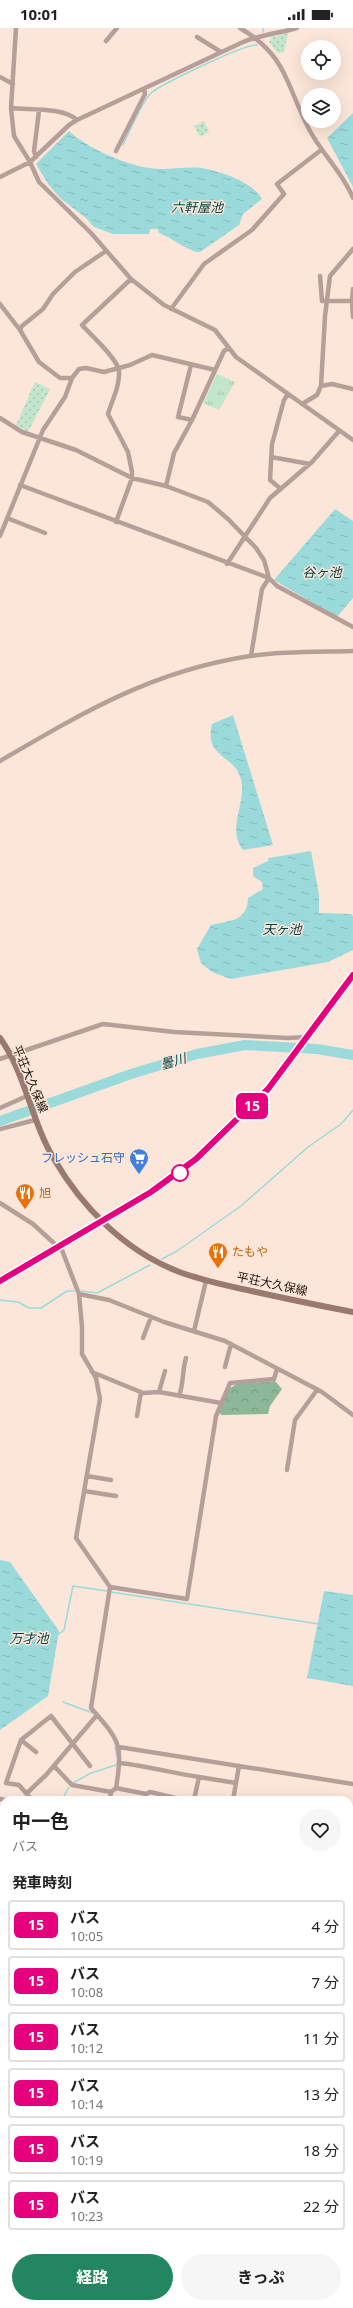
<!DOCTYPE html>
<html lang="ja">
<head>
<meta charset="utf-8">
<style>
	body { margin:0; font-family:"Noto Sans","Noto Sans JP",sans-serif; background:#f6f6f6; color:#222; height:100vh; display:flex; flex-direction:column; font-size:15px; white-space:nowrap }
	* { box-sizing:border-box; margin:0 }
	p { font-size:13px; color:#767676 }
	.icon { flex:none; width:22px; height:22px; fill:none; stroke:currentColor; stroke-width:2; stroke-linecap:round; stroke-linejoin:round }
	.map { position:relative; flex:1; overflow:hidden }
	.details { position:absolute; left:0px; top:1768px; width:353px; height:512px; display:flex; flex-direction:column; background:#fff; border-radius:12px 12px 0 0; box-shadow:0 4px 16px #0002 }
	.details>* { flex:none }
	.badge { padding:0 8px; border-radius:6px; font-size:14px; line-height:26px }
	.buttons { position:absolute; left:301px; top:12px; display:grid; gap:8px }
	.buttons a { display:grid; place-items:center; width:40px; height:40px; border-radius:50%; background:#fff; box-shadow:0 4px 16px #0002; font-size:20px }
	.map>.badge { position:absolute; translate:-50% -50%; box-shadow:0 0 0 2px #fff }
	h2 { padding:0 12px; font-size:15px; line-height:36px }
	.round { display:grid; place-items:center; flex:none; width:42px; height:42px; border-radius:21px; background:#f6f6f6 }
	.head { display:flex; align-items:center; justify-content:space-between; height:68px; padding:0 12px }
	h1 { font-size:19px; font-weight:700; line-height:30px }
	.cta { display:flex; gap:8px; margin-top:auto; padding:8px 12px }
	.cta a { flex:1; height:46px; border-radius:24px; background:#228660; color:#fff; font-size:16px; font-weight:700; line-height:46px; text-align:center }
	.cta a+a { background:#f6f6f6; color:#222 }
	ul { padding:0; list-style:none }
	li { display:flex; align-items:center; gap:12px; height:50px; margin:0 8px 6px; padding:0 4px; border:2px solid #e0e0e0; border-radius:4px }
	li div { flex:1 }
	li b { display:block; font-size:15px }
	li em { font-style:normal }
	li .badge { min-width:44px; font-weight:700; text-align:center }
	.status { display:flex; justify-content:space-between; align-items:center; height:28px; padding:0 20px; background:#fff; direction:ltr }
	.status svg { height:11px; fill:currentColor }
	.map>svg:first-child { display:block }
	.grass { fill:url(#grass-dots) }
	.forest { fill:url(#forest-crowns) }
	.park { fill:url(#park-tufts) }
	.pitch { fill:#c1e6cb }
	.water { fill:url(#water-ripples) }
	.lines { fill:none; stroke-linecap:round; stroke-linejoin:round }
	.stream { stroke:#9adada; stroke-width:1.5 }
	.river { stroke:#9adada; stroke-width:10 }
	.street { stroke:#b69f98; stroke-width:4.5 }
	.secondary { stroke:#9a7a70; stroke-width:6 }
	.line-casing { stroke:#fff; stroke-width:9 }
	.line { stroke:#e6007e; stroke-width:6 }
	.stop-dot { fill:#fff; stroke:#e6007e; stroke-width:2 }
	.labels { text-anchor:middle; stroke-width:3; stroke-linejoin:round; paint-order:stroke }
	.street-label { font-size:12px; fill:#1b120c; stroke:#fce6d9 }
	.shop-label { font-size:12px; fill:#366cbe; stroke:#fce6d9; text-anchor:end }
	.food-label { font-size:12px; fill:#c56008; stroke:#fce6d9; text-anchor:start }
	.water-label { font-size:13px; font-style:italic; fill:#054243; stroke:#fce6d9 }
</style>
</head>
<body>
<div class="status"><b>10:01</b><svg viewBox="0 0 49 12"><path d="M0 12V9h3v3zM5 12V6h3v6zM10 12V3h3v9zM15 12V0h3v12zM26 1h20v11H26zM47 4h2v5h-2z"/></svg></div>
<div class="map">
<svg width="353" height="2280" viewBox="0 0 353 2280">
	<defs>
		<pattern id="grass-dots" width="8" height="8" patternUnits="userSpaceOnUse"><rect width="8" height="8" fill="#c1e6cb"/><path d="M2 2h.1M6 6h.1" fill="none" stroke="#a5c4ad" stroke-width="1.8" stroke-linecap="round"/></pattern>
		<pattern id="forest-crowns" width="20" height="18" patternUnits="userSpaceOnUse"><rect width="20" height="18" fill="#8cb798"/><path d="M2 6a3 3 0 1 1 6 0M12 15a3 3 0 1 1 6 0" fill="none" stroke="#789c82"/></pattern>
		<pattern id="park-tufts" width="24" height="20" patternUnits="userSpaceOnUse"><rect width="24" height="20" fill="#c1e6cb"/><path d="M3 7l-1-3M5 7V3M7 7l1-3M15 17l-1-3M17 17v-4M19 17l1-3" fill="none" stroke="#a5c4ad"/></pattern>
		<pattern id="water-ripples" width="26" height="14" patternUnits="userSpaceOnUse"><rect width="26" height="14" fill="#9adada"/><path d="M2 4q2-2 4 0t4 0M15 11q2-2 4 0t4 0" fill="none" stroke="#84baba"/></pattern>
	</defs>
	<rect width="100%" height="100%" fill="#fce6d9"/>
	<path class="grass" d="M288 5 284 24 278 25 269 14 272 9Z
		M204 93 209 104 200 109 194 98Z
		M35 354 50 361 28 404 16 397Z"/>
	<path class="forest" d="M275 1353 282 1361 270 1378 268 1386 221 1387 219 1383 230 1360 237 1356Z"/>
	<path class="park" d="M217 346 235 354 219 382 203 375Z"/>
	<path class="pitch" d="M87 2276H164V2280H87Z"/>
	<path class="water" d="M353 85V159L327 110Z
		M69 103C85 119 126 137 149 140 166 143 184 138 201 140 220 143 253 154 262 171L243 186 239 197 200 224C190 225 171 209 159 205L158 201H150L149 206H113L94 199 86 190 60 170 48 156 36 136Z
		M335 481 353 493V570L337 589 274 552Z
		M233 687 273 817 243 822C226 800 247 776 241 751 234 726 204 730 212 696Z
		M311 823 319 867V885L351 886 353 888V922L328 934 231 951 212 944 201 935 197 921 211 897C231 892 247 894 248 870L263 861 262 854 253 848V840L268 833 269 830Z
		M0 1532 10 1534 59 1603 48 1668 0 1702Z
		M324 1563 353 1567V1658L307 1650Z
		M353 1924V2004L349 2003V1927Z
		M0 2130H4V2276H23L21 2280H0Z"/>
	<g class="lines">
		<path class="stream" d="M263 4V0
			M123 117C128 106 144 72 151 65 160 57 246 15 257 17
			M162 1231 177 1223 241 1178 308 1119 341 1096 353 1082
			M81 1263 97 1265 150 1237
			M0 1272 18 1274 29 1280H41L67 1263H74
			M111 1564 319 1596
			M56 1608 64 1602 73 1558 107 1563
			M63 1674 93 1685
			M115 1719 117 1729
			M73 1755 91 1745 116 1737 117 1735
			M62 1772 69 1759"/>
		<path class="river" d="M0 1093 131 1046 197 1026 245 1017 317 1021 353 1027"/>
		<path class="street" d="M16 0 11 80 14 108 30 134 39 154 91 205 131 251 164 277 215 302 236 329 353 412
			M240 0C289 29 286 59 310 103 323 127 343 145 353 170
			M197 9 221 24
			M106 13 117 0
			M0 49 13 56
			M11 80C30 82 63 79 77 92
			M116 123 145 66 144 61
			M36 129 34 123 39 83
			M0 149 30 134 69 97 77 92 243 14C260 7 279 5 297 0
			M320 248 322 273H352L353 261
			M352 273 353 289
			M0 276 20 302 39 334 60 350H72
			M171 281 204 236 252 202 284 166 277 156 321 122
			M20 302 22 298 43 281 53 266 75 244 106 223
			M191 337 178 389 192 392
			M321 358 332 356 353 361
			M302 376 317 367 321 358 325 288 330 248 353 221
			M0 390 22 404 76 422 132 450 166 458 208 474 228 491 256 520 264 532 269 550 277 558 353 599
			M271 429 310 436
			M20 457 269 550 262 561 251 628
			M166 458 174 425 192 392 224 323 229 320
			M281 461 270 452 272 416 284 372 288 366
			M7 490 45 505
			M116 494 132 450V444L128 424 108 386C112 372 120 358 119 343 118 331 91 307 82 297L131 251
			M0 508 43 402 65 369 72 350 79 341 86 340 104 344 130 337 152 327 215 342
			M227 536 270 470 312 434 339 403
			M0 733C84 684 152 643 250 628 283 623 319 624 353 623
			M0 1031 103 996 174 1004 288 1010 307 1009
			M0 1080 27 1068
			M0 1101 35 1092
			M0 1175 33 1196 57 1218
			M60 1217 79 1266 82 1299V1326L96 1350 100 1371 76 1510 110 1559 91 1680C120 1713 123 1716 116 1760L111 1764 110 1772
			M79 1266 109 1272 164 1294 225 1313 322 1364 353 1387
			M194 1303 206 1253
			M143 1310 151 1289
			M225 1339 231 1316
			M92 1344 143 1365 159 1364 221 1375
			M159 1364 165 1343
			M179 1368C184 1355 182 1343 186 1330
			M137 1388 141 1364
			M287 1442 295 1392 317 1362
			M87 1448 111 1452
			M84 1463 116 1468
			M110 1559 187 1571 216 1388 230 1355 274 1351 277 1341
			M21 1712 36 1724
			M119 1719 353 1756
			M120 1735C147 1738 172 1745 199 1749L194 1772
			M54 1738 72 1757 111 1764
			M199 1749 236 1755
			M116 1760 146 1766 150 1764 184 1772
			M27 1765 46 1747 97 1687
			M0 1771 5 1772
			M32 1772 19 1757 6 1755 21 1712 51 1688 90 1738
			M58 1772 59 1771
			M145 1772 146 1766
			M233 1772 239 1738
			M0 1797 4 1798
			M349 1811 353 1791
			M0 1826 4 1827
			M0 1862 4 1857
			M0 1881 4 1889
			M0 1905 4 1901
			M0 1911 4 1915
			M0 1944 4 1948
			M0 1978 4 1974
			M349 2025 353 2026
			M0 2031 4 2036
			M0 2050 4 2047
			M0 2068 4 2066
			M349 2105H353
			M0 2126 4 2125
			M349 2139 353 2136
			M25 2280 27 2276"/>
		<path class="secondary" d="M0 1010C26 1046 31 1093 54 1131 82 1179 124 1222 177 1243 202 1253 229 1258 256 1264 288 1271 321 1278 353 1284
			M0 1253 151 1164 196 1131 268 1061 353 947
			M349 2228 353 2224
			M293 2280 296 2276"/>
	</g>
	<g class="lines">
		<g class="line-casing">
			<path id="line" d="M0 1253 151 1164 196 1131 268 1061 353 947"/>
		</g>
		<use href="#line" class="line"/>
	</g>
	<defs>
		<g id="supermarket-pin" transform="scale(1)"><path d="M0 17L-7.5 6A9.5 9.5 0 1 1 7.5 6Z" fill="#3f7fe0" stroke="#fce6d9"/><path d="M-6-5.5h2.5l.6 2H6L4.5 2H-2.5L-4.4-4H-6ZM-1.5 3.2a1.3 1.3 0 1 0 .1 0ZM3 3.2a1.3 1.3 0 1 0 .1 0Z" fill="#fff"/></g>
		<g id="restaurant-pin" transform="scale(1)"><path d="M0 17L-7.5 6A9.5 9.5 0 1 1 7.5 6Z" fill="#e8710a" stroke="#fce6d9"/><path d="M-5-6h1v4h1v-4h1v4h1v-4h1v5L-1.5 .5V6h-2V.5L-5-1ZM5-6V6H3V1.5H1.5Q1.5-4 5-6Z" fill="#fff"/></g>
	</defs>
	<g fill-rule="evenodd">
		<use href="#supermarket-pin" x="139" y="1130"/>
		<use href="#restaurant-pin" x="25" y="1165"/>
		<use href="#restaurant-pin" x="218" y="1224"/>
	</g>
	<circle class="stop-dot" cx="180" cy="1145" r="8"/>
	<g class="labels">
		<g class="street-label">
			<text transform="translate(30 1051) rotate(67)" y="4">平荘大久保線</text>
			<text transform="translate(272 1256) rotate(12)" y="4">平荘大久保線</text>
		</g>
		<g class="shop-label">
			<text x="125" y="1134">フレッシュ石守</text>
		</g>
		<g class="food-label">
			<text x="39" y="1169">旭</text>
			<text x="232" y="1228">たもや</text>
		</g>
		<g class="water-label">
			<text x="197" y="184">六軒屋池</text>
			<text x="322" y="549">谷ヶ池</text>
			<text x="282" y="906">天ヶ池</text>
			<text transform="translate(173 1033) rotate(-16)" y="5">曇川</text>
			<text x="29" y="1615">万才池</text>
		</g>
	</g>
</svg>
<div class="buttons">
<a><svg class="icon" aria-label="locate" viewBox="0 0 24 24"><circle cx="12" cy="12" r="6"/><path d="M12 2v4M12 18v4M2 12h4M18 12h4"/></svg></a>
<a><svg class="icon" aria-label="layers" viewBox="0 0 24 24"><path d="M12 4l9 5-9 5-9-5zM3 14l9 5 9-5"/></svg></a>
</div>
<b class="badge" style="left:252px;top:1078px;background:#e6007e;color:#fff">15</b>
<section class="details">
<div class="head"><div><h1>中一色</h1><p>バス</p></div><a class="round"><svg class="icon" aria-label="heart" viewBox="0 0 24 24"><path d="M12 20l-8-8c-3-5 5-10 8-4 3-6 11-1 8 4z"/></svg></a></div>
<h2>発車時刻</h2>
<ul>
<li><span class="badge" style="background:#e6007e;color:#fff">15</span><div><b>バス</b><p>10:05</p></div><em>4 分</em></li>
<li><span class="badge" style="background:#e6007e;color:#fff">15</span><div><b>バス</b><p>10:08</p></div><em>7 分</em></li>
<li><span class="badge" style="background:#e6007e;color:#fff">15</span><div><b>バス</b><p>10:12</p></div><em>11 分</em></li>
<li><span class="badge" style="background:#e6007e;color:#fff">15</span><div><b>バス</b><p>10:14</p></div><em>13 分</em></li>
<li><span class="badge" style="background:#e6007e;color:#fff">15</span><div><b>バス</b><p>10:19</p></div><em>18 分</em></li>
<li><span class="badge" style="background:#e6007e;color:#fff">15</span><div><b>バス</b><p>10:23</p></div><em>22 分</em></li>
</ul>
<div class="cta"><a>経路</a><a>きっぷ</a></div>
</section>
</div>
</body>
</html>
